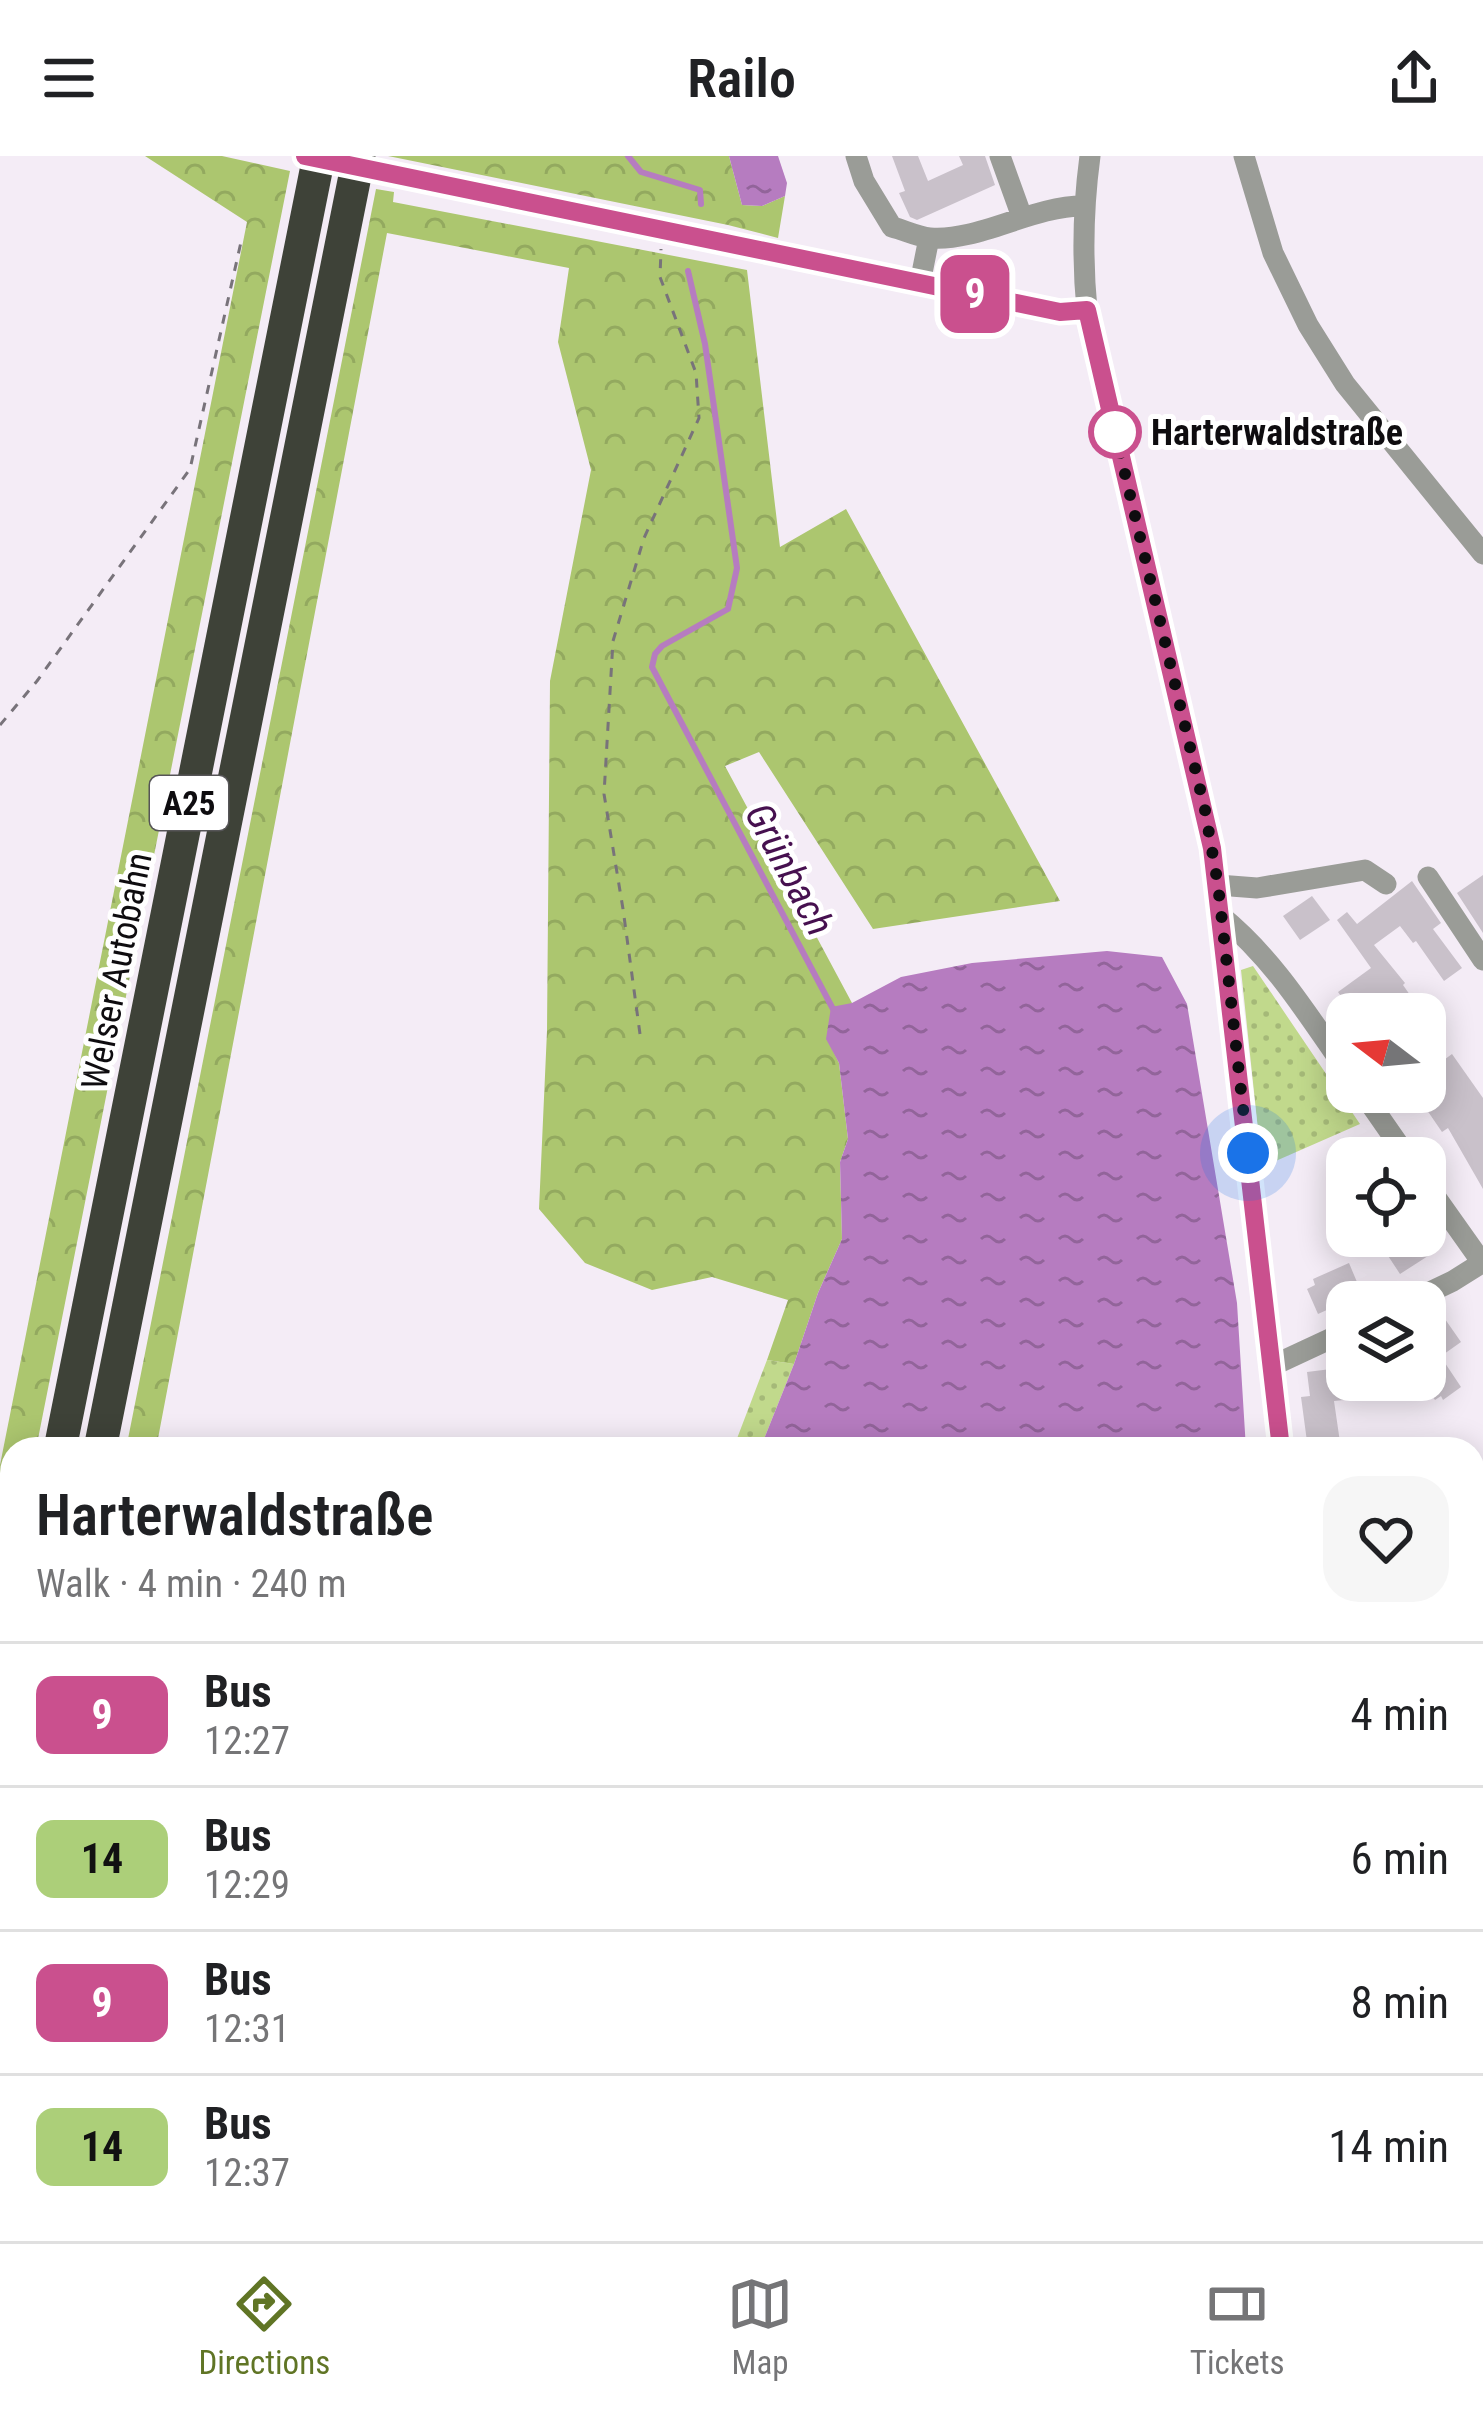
<!DOCTYPE html>
<html lang="en">
<head>
<meta charset="utf-8">
<style>
	body { margin:0; font-family:"Roboto Condensed",sans-serif; background:#f6f6f6; color:#202124; height:100vh; display:flex; flex-direction:column; font-size:45px; white-space:nowrap }
	* { box-sizing:border-box; margin:0 }
	p { font-size:39px; color:#757577 }
	.icon { flex:none; width:66px; height:66px; fill:none; stroke:currentColor; stroke-width:2; stroke-linecap:round; stroke-linejoin:round }
	.map { position:relative; flex:1; overflow:hidden }
	.side { position:absolute; left:0px; top:1281px; width:1485px; height:804px; display:flex; flex-direction:column; background:#fff; border-radius:36px 36px 0 0; box-shadow:0 6px 30px #0003 }
	.side>* { flex:none }
	.badge { padding:0 24px; border-radius:18px; font-size:42px; line-height:78px }
	.needle { width:78px; rotate:286deg }
	.controls { position:absolute; left:1326px; top:837px; display:grid; gap:24px }
	.controls a { display:grid; place-items:center; width:120px; height:120px; border-radius:24px; background:#fff; box-shadow:0 6px 30px #0003; font-size:60px }
	.you { position:absolute; width:60px; height:60px; margin:-30px; border:9px solid #fff; border-radius:50%; background:#1a73e8; box-shadow:0 0 0 18px #1a73e833 }
	.map>.badge { position:absolute; translate:-50% -50%; box-shadow:0 0 0 6px #fff }
	.round { display:grid; place-items:center; flex:none; width:126px; height:126px; border-radius:36px; background:#f6f6f6 }
	.head { display:flex; align-items:center; justify-content:space-between; height:204px; padding:0 36px }
	h1 { font-size:57px; font-weight:600; line-height:90px }
	ul { padding:0; list-style:none }
	li { display:flex; align-items:center; gap:36px; height:144px; padding:0 36px; border-top:3px solid #e0e0e0 }
	li div { flex:1 }
	li b { display:block; font-size:45px }
	li em { font-style:normal }
	li .badge { min-width:132px; font-weight:700; text-align:center }
	header { display:flex; justify-content:space-between; align-items:center; height:156px; padding:0 36px; background:#fff; font-size:54px; font-weight:600 }
	.menu { display:flex; justify-content:space-around; align-items:center; height:168px; border-top:3px solid #e0e0e0; background:#fff; font-size:33px; color:#757577 }
	.menu a { display:grid; justify-items:center; gap:6px }
	.menu .on { color:#607525 }
	.map>svg:first-child { display:block }
	.grass { fill:url(#grass-dots) }
	.forest { fill:url(#forest-crowns) }
	.park { fill:url(#park-crowns) }
	.water { fill:url(#water-ripples) }
	.lines { fill:none; stroke-linecap:round; stroke-linejoin:round }
	.stream { stroke:#b67cc0; stroke-width:6 }
	.building { fill:#c9c1ca }
	.path { stroke:#78737a; stroke-width:3; stroke-dasharray:9 9; stroke-linecap:butt }
	.minor { stroke:#9a9c97; stroke-width:21 }
	.highway { stroke:#3e4238; stroke-width:33 }
	.minor-bridge { stroke:#9a9c97; stroke-width:21 }
	.line-casing { stroke:#fff; stroke-width:27 }
	.line { stroke:#ca508e; stroke-width:18 }
	.walk { stroke:#0e0c0f; stroke-width:12; stroke-dasharray:0 21.6 }
	.stop-dot { fill:#fff; stroke:#ca508e; stroke-width:6 }
	.labels { text-anchor:middle; stroke-width:10; stroke-linejoin:round; paint-order:stroke }
	.shield { fill:#fff; stroke:#565557; stroke-width:3 }
	.shield-label { font-size:33px; font-weight:bold; fill:#0e0c0f }
	.stop-label { font-size:36px; font-weight:bold; fill:#0e0c0f; stroke:#fff; text-anchor:start }
	.street-label { font-size:36px; fill:#0e0c0f; stroke:#fff }
	.water-label { font-size:39px; font-style:italic; fill:#46104f; stroke:#fff }
</style>
</head>
<body>
<header><svg class="icon" aria-label="menu" viewBox="0 0 24 24"><path d="M4 6h16M4 12h16M4 18h16"/></svg>Railo<svg class="icon" aria-label="share" viewBox="0 0 24 24"><path d="M12 15V3M7 8l5-5 5 5M5 13v7h14v-7"/></svg></header>
<div class="map">
<svg width="1483" height="2085" viewBox="0 0 1483 2085">
	<defs>
		<pattern id="grass-dots" width="8" height="8" patternUnits="userSpaceOnUse" patternTransform="scale(3)"><rect width="8" height="8" fill="#c1d98c"/><path d="M2 2h.1M6 6h.1" fill="none" stroke="#a5b978" stroke-width="1.8" stroke-linecap="round"/></pattern>
		<pattern id="forest-crowns" width="20" height="18" patternUnits="userSpaceOnUse" patternTransform="scale(3)"><rect width="20" height="18" fill="#acc66f"/><path d="M2 6a3 3 0 1 1 6 0M12 15a3 3 0 1 1 6 0" fill="none" stroke="#93a95f"/></pattern>
		<pattern id="park-crowns" width="20" height="18" patternUnits="userSpaceOnUse" patternTransform="scale(3)"><rect width="20" height="18" fill="#c1d98c"/><path d="M2 6a3 3 0 1 1 6 0M12 15a3 3 0 1 1 6 0" fill="none" stroke="#a5b978"/></pattern>
		<pattern id="water-ripples" width="26" height="14" patternUnits="userSpaceOnUse" patternTransform="scale(3)"><rect width="26" height="14" fill="#b67cc0"/><path d="M2 4q2-2 4 0t4 0M15 11q2-2 4 0t4 0" fill="none" stroke="#92649a"/></pattern>
	</defs>
	<rect width="100%" height="100%" fill="#f4ecf6"/>
	<path class="grass" d="M1253 810 1360 968 1262 1011 1241 814Z
		M767 1204 794 1208 760 1293H733Z"/>
	<path class="forest" d="M145 0H222L290 15 36 1293H12V1413L0 1473V1309L247 66Z
		M388 0H729L742 49 762 50 785 40 778 82 728 69Z
		M376 33 394 36 393 46 747 114 780 391 846 353 1060 745 873 773 759 596 725 610 852 847 827 882 839 907 848 983 840 1006 842 1083 818 1137 794 1208 767 1204 788 1144 712 1121 652 1134 585 1107 539 1053 547 875 550 525 591 314 558 186 569 112 387 77 156 1293H126Z
		M12 1853V2031L0 2085V1915Z"/>
	<path class="park" d="M1483 1546V2085H1292L1296 2073H1473V1574Z"/>
	<path class="water" d="M729 0H778L787 27 785 40 762 50 742 49Z
		M1107 795 1162 801 1187 848 1237 1147 1246 1293H760L794 1208 818 1137 842 1083 840 1006 848 983 839 907 826 883 831 851 852 847 901 821 972 807Z"/>
	<g class="lines">
		<path class="stream" d="M628 0 641 16 700 34 701 48
			M688 115 705 188 737 412 728 453 662 490 655 498 652 511 833 853
			M1285 2085 1289 2073"/>
	</g>
	<path class="building" d="M892 0H918L928 25 963 9 959 0H985L995 29 917 64 910 61 899 37 905 35Z
		M1483 719V777L1457 737Z
		M1412 725 1441 767 1433 773 1462 812 1444 825 1416 785 1413 787 1400 770 1374 789 1405 827 1403 829 1410 839 1383 858H1353L1338 836 1371 812 1337 764 1347 756 1357 768Z
		M1312 740 1330 764 1300 784 1283 760Z
		M1425 892 1437 909 1452 898 1483 942V1033L1448 972 1442 976 1418 941 1425 936Z
		M1375 1080H1416L1428 1100 1400 1118Z
		M1349 1107 1362 1138 1318 1158 1307 1133 1315 1129 1313 1123Z
		M1438 1153 1461 1186 1437 1203 1425 1187V1162Z
		M1445 1207 1461 1231 1443 1244 1441 1240 1435 1244 1421 1224H1425V1221Z
		M1347 1211V1224H1352L1354 1243 1334 1245 1341 1293H1308L1301 1241 1310 1240 1307 1216Z"/>
	<g class="lines">
		<path class="path" d="M0 569 37 525 190 313 241 86
			M640 878 623 753 604 638 613 485 644 382 699 262 696 217 660 121 661 93
			M1473 1592 1483 1566
			M1304 2085 1309 2073"/>
		<path class="minor" d="M856 0 864 25 892 71C904 74 918 81 930 82 978 86 1032 50 1083 50
			M1000 0 1022 61
			M1090 0C1083 52 1082 102 1087 154L1205 654 1218 729 1281 1293
			M1244 0 1273 97 1308 169 1345 228 1483 398
			M431 26 1060 156 1087 154
			M920 127 929 82
			M1428 721 1483 804
			M1218 729 1257 732 1365 714 1386 728
			M1221 760C1274 803 1309 861 1347 915
			M1362 936 1408 1002
			M1425 1026 1483 1108
			M1409 1146 1453 1125 1483 1106
			M1272 1210 1347 1175
			M1473 1387H1483
			M363 2085 365 2073
			M1120 2085 1124 2073"/>
		<path class="highway" d="M60 1293 319 0
			M100 1293 359 0
			M0 1590 12 1530
			M0 1794 12 1734"/>
		<path class="minor-bridge" d="M305 0 431 26"/>
	</g>
	<g class="lines">
		<g class="line-casing">
			<path id="line" d="M305 0 1060 156 1087 154 1212 692 1281 1293"/>
		</g>
		<use href="#line" class="line"/>
		<path class="walk" d="M1115 276 1205 654 1218 729 1248 997"/>
	</g>
	<circle class="stop-dot" cx="1115" cy="276" r="24"/>
	<g class="labels">
		<rect class="shield" x="150" y="620" width="78" height="54" rx="9"/>
		<g class="shield-label">
			<text x="189" y="659">A25</text>
		</g>
		<g class="stop-label">
			<text x="1151" y="289">Harterwaldstraße</text>
		</g>
		<g class="street-label">
			<text transform="translate(116 815) rotate(-79)" y="13">Welser Autobahn</text>
		</g>
		<g class="water-label">
			<text transform="translate(790 713) rotate(62)" y="14">Grünbach</text>
		</g>
	</g>
</svg>
<div class="controls">
<a><svg class="needle" viewBox="-14 -14 28 28"><path d="M0-13l5 13h-10z" fill="#e53935"/><path d="M0 13l5-13h-10z" fill="#757577"/></svg></a>
<a><svg class="icon" aria-label="locate" viewBox="0 0 24 24"><circle cx="12" cy="12" r="6"/><path d="M12 2v4M12 18v4M2 12h4M18 12h4"/></svg></a>
<a><svg class="icon" aria-label="layers" viewBox="0 0 24 24"><path d="M12 4l9 5-9 5-9-5zM3 14l9 5 9-5"/></svg></a>
</div>
<div class="you" style="left:1248px;top:997px"></div>
<b class="badge" style="left:975px;top:138px;background:#ca508e;color:#fff">9</b>
<section class="side">
<div class="head"><div><h1>Harterwaldstraße</h1><p>Walk · 4 min · 240 m</p></div><a class="round"><svg class="icon" aria-label="heart" viewBox="0 0 24 24"><path d="M12 20l-8-8c-3-5 5-10 8-4 3-6 11-1 8 4z"/></svg></a></div>
<ul>
<li><span class="badge" style="background:#ca508e;color:#fff">9</span><div><b>Bus</b><p>12:27</p></div><em>4 min</em></li>
<li><span class="badge" style="background:#accf79;color:#111">14</span><div><b>Bus</b><p>12:29</p></div><em>6 min</em></li>
<li><span class="badge" style="background:#ca508e;color:#fff">9</span><div><b>Bus</b><p>12:31</p></div><em>8 min</em></li>
<li><span class="badge" style="background:#accf79;color:#111">14</span><div><b>Bus</b><p>12:37</p></div><em>14 min</em></li>
</ul>
</section>
</div>
<nav class="menu">
<a class="on"><svg class="icon" aria-label="directions" viewBox="0 0 24 24"><path d="M12 3l9 9-9 9-9-9zM9 14v-3h6M13 9l2 2-2 2"/></svg>Directions</a>
<a><svg class="icon" aria-label="map" viewBox="0 0 24 24"><path d="M3 6l6-2 6 2 6-2v14l-6 2-6-2-6 2zM9 4v14M15 6v14"/></svg>Map</a>
<a><svg class="icon" aria-label="tickets" viewBox="0 0 24 24"><path d="M3 7h18v10H3zM15 7v10"/></svg>Tickets</a>
</nav>
</body>
</html>
